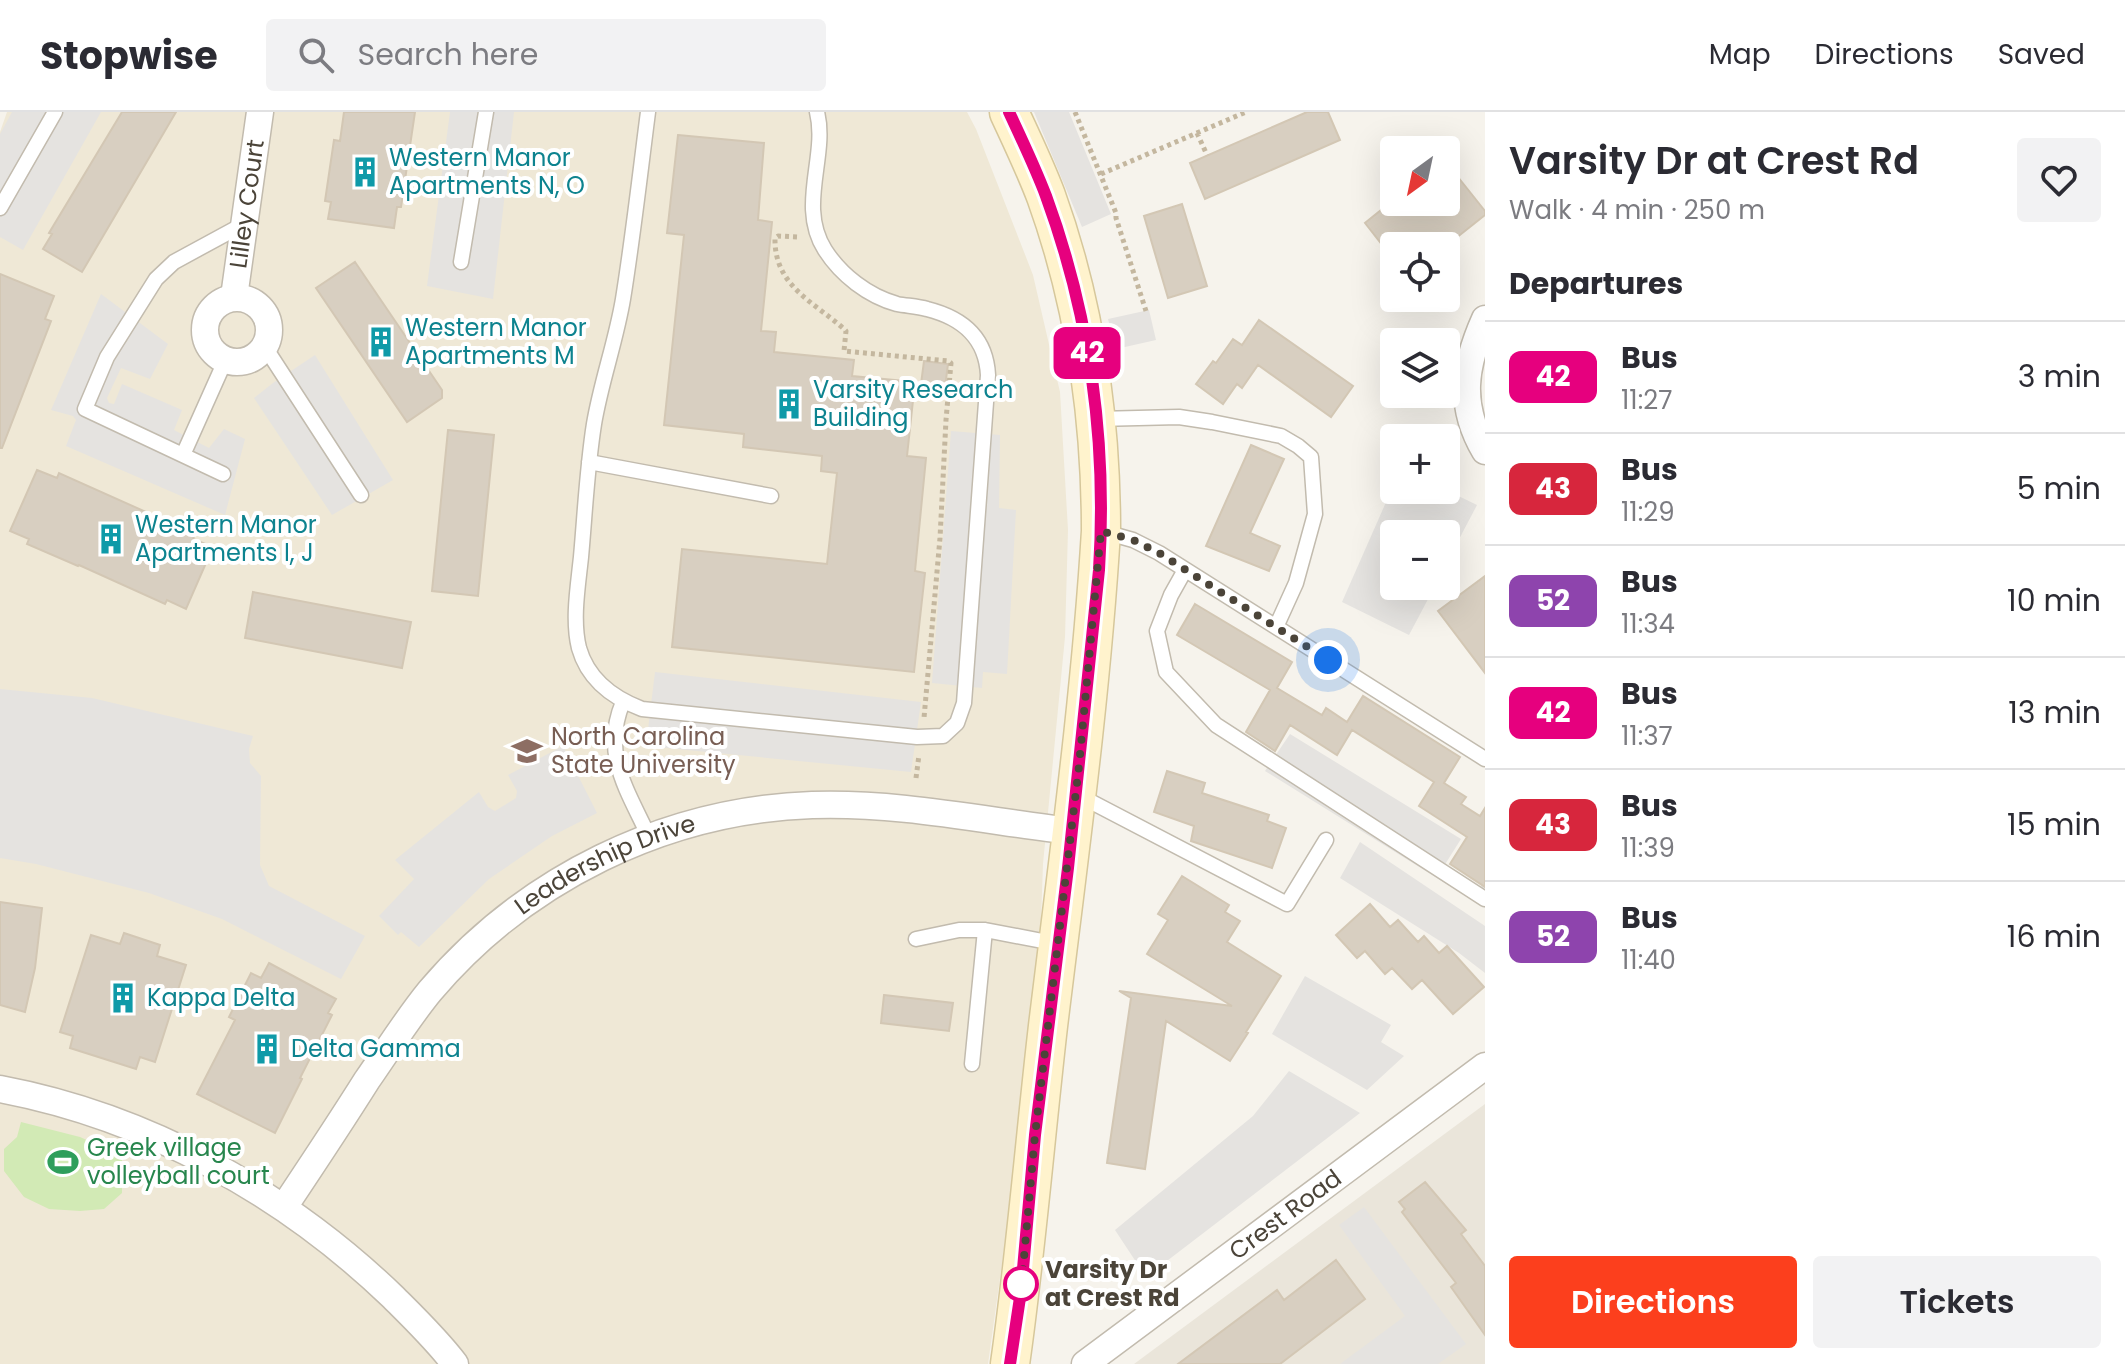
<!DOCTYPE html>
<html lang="en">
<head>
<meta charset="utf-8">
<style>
	body { margin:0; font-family:Poppins,sans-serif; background:#f2f2f3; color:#2b2b33; height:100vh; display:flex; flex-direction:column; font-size:30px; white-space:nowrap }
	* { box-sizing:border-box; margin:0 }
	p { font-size:26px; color:#7c7c81 }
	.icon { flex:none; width:44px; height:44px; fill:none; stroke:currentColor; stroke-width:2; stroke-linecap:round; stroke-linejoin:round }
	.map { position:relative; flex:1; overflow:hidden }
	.sheet { display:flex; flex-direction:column; background:#fff; width:640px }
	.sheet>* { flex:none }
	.badge { padding:0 16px; border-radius:12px; font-size:28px; line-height:52px }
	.needle { width:52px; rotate:213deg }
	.fabs { position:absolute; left:1380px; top:24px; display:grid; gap:16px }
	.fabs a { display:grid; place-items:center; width:80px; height:80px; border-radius:8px; background:#fff; box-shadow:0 8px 32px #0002; font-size:40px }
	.you { position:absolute; width:40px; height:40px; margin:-20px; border:6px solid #fff; border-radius:50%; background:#1a73e8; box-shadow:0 0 0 12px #1a73e833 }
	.map>.badge { position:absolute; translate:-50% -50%; box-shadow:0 0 0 4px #fff }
	h2 { padding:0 24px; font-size:30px; line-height:72px }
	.round { display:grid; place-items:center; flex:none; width:84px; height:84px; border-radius:8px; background:#f2f2f3 }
	.head { display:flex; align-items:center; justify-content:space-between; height:136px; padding:0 24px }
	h1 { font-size:38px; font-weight:600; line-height:60px }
	.cta { display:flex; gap:16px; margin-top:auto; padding:16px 24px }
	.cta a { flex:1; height:92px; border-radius:8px; background:#fc3f1d; color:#fff; font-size:32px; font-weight:600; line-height:92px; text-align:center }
	.cta a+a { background:#f2f2f3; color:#2b2b33 }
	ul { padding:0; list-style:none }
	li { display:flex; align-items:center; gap:24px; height:112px; padding:0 24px; border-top:2px solid #e1e1e2 }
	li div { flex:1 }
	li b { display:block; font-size:30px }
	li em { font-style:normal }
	li .badge { min-width:88px; font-weight:700; text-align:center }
	header { display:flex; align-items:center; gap:48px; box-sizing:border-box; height:112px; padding:0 40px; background:#fff; border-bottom:2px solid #e1e1e2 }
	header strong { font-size:38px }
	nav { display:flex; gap:44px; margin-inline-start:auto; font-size:28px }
	.search { width:560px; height:72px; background:#f2f2f3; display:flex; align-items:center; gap:20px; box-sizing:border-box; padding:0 28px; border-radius:8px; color:#7c7c81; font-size:30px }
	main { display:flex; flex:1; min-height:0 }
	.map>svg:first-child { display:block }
	.residential { fill:#eae5da }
	.education { fill:#efe8d6 }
	.green { fill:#d2eab5 }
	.parking { fill:#e5e3e0 }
	.building { fill:#d8cfc1; stroke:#d3c7b4; stroke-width:2 }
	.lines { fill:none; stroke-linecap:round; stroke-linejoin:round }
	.lane-casing { stroke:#c2bbae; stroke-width:17 }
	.street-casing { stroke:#c2bbae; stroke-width:29 }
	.secondary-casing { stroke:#d6c79b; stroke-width:41 }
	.path { stroke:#c4b79f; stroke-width:5; stroke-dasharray:4 4; stroke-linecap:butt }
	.lane { stroke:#fff; stroke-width:14 }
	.street { stroke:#fff; stroke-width:26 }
	.secondary { stroke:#fff3cd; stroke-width:38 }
	.line-casing { stroke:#fff; stroke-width:18 }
	.line { stroke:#e6007e; stroke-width:12 }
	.walk { stroke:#4b4439; stroke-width:8; stroke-dasharray:0 14.4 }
	.stop-dot { fill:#fff; stroke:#e6007e; stroke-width:4 }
	.labels { text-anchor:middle; stroke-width:8; stroke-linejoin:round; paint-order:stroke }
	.culture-label { font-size:24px; fill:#0d838f; stroke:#fff; text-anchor:start }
	.street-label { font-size:24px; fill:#4b4439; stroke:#fff }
	.education-label { font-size:24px; fill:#785e54; stroke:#fff; text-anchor:start }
	.leisure-label { font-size:24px; fill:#27864d; stroke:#fff; text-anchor:start }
	.stop-label { font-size:24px; font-weight:bold; fill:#4b4439; stroke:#fff; text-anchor:start }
</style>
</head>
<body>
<header>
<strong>Stopwise</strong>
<div class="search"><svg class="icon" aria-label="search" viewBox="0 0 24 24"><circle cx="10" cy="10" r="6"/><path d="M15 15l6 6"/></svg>Search here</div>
<nav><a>Map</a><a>Directions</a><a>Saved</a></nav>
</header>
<main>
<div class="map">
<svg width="1485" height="1252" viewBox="0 0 1485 1252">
	<rect width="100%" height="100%" fill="#f6f3ec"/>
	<path class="residential" d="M1485 992V1252H1134Z"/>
	<path class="education" d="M7 0H967L976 17 1033 163 1060 280 1068 418 1065 525 1043 752 1038 893 988 1252H0V20Z"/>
	<path class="green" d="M21 1010 80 1025 122 1044V1081L104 1097 80 1099 49 1097 24 1085 4 1059V1037L17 1025Z"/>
	<path class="parking" d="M12 0H101L23 138 0 125V22Z
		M450 0H514L493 187 427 174Z
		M1034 0H1069L1111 102 1082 115Z
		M101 182 168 232 150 267 121 256 107 286 109 291 114 292 122 272 182 298 174 318 209 336 224 317 245 327 225 403 66 334 76 308 73 304 51 298Z
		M1149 198 1156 228 1116 237 1108 207Z
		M315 243 393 368 332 403 254 286 273 271Z
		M951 319 1000 323 999 396 1016 398 1007 562 983 560 982 576 932 571Z
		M1394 372V378H1446L1477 393 1446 452V422H1394V474H1435L1409 523 1342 490Z
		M655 560 921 590 911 660 646 634Z
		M0 577 92 586 253 624 249 637 250 651 261 664 260 753 269 774 365 824 341 867 222 807 149 781 36 752 0 746Z
		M1290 622 1461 727 1444 754 1480 776 1485 768V796L1265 659Z
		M563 634 597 701 552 724 489 767 419 835 401 820 398 823 379 804 414 767 395 748 479 680 488 695 495 699 516 686 517 679 508 663Z
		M1360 730 1485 814V861L1459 841 1340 766Z
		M1305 864 1391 913 1381 930 1404 944 1367 978 1272 922Z
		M1289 959 1360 1001 1146 1165 1115 1118 1253 1004Z
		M1364 1095 1466 1232 1438 1252H1340L1405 1204 1339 1113Z"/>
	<path class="building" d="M122 0H176L82 160 43 137 52 122 49 121Z
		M344 0H415L401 95H397L394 116 328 107 331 90 325 89 334 28 340 29Z
		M1307 0H1328L1340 28 1205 87 1190 51Z
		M678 23 764 31 758 108 772 110 761 219 776 220 774 240 854 248 852 264 915 270 907 344 926 346 915 459 925 461 914 560 672 535 682 437 827 452 837 361 821 359 822 344 743 335 744 322 664 313 684 123 667 121Z
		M1446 50 1485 99V103L1446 134H1383L1365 111 1391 90H1446Z
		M1182 92 1207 174 1168 186 1144 104Z
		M355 150 442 278V286L407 310 316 176Z
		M0 162 54 184 45 207 51 209 2 336H0Z
		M1259 208 1353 274 1331 305 1258 253 1242 276 1237 272 1223 292 1196 272 1213 249 1216 251 1233 227 1242 233Z
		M924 249 948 252 945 275 921 272Z
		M448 318 494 323 478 484 432 479Z
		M1251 333 1284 347 1250 421 1280 434 1269 459 1206 434Z
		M37 358 57 366 59 361 195 422 193 427 213 435 186 497 167 488 165 492 79 453 78 454 27 432 29 427 10 419Z
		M1485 464V561L1438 499Z
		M253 480 411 510 402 556 245 526Z
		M1195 492 1292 550 1277 576 1322 603 1326 596 1347 610 1363 584 1460 645 1444 671 1466 685 1461 692 1480 704 1485 696V775L1450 752 1467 725 1419 694 1434 670 1352 618 1337 643 1290 613 1275 639 1246 620 1270 578 1177 523Z
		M1167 659 1205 671 1202 681 1269 703 1267 709 1286 716 1272 756 1191 729 1194 714 1154 700Z
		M1182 764 1229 793 1225 800 1240 809 1227 830 1281 864 1246 920 1248 921 1230 949 1166 909 1145 1057 1107 1051 1131 886 1119 879 1232 894 1147 842 1168 808 1158 802Z
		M0 790 42 796 35 856 25 900 0 893Z
		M1370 792 1390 815 1398 808 1418 830 1424 824 1439 841 1447 834 1484 875 1453 902 1422 868 1412 877 1392 856 1385 862 1365 839 1357 846 1336 823Z
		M124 821 160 833 157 844 186 853 155 950 140 945 136 957 70 936 73 924 60 920 91 823 120 832Z
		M269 851 336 887 328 901 332 903 300 966 302 967 275 1021 197 982 235 908 229 905 251 861 261 866Z
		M884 883 953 891 949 919 881 911Z
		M1425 1070 1466 1118 1461 1122 1485 1154V1223L1451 1175 1456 1171 1402 1100 1405 1097 1399 1090Z
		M1336 1148 1365 1187 1280 1252H1178L1277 1178 1284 1188Z"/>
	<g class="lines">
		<g class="lane-casing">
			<path id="lane" d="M648 0C640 62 633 125 623 187 616 229 601 270 594 312 587 356 585 401 581 445 578 474 572 508 579 536 588 568 613 586 642 597L917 625 943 624 957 611 964 591 988 263C986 226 963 206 927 197 917 194 907 194 897 192 868 184 841 163 825 138 797 94 828 44 817 0
				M0 96 55 0
				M461 150 486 0
				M265 235 361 383
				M1097 307 1179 305 1212 310 1281 324 1298 334 1311 345 1315 402 1296 471 1276 515
				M183 343 225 249
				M589 350 771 384
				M223 362 85 297 107 245 156 167 174 150 244 112
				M1101 419 1133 428 1159 441 1485 647
				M1185 458 1171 483 1157 519 1166 560 1216 613 1485 787
				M623 590C601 642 628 679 649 725
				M1080 684 1287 792 1326 728
				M916 827 959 818H985L1058 832
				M972 952 985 818"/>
		</g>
		<g class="street-casing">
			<g id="street">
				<path id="s1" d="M234 185 260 0"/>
				<circle cx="237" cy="218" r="32"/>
				<path d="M1485 207C1464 254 1458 293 1485 339"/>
				<path d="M0 977C148 1005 285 1081 393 1185 414 1206 437 1228 455 1252"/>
				<path id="s2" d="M284 1095C312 1053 340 1011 367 968 388 938 407 907 430 879 525 767 665 698 812 693 899 690 986 709 1071 719"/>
				<path id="s3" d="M1085 1252 1485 954"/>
			</g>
		</g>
		<g class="secondary-casing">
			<path id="secondary" d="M1009 0C1022 28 1035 55 1046 84 1085 192 1101 305 1101 419 1091 584 1068 750 1048 914 1035 1027 1026 1140 1010 1252"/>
		</g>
		<path class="path" d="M1075 0 1116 101V106L1146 199
			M1197 21 1207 43
			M1101 62 1246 0
			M797 125 778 124 775 126C774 174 814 190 844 217L846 219 844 239 948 249 951 251 946 308 940 426 924 606
			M916 666 919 643"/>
		<use href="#lane" class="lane"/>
		<use href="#street" class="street"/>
		<use href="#secondary" class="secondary"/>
	</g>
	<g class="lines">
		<g class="line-casing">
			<path id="line" d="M1009 0C1022 28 1035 55 1046 84 1090 204 1107 332 1099 458L1068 756 1035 1023 1021 1179 1010 1252"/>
		</g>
		<use href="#line" class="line"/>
		<path class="walk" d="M1021 1172V1179L1035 1023 1079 654 1101 419 1133 428 1159 441 1328 548"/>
	</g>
	<defs>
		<g id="building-bare" transform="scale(2.4)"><path d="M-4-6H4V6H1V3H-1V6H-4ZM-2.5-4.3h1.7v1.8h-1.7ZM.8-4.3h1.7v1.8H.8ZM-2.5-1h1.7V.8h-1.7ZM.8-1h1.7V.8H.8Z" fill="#0f9aa8" stroke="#fff" stroke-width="2.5" paint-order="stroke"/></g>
		<g id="university-bare" transform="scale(2.4)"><path d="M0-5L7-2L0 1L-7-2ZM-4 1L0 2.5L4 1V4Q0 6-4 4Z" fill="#8d6e63" stroke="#fff" stroke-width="2.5" paint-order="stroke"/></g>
		<g id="stadium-bare" transform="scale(2.4)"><path d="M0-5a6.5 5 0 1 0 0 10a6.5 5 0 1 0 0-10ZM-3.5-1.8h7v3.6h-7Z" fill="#2e9e5b" stroke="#fff" stroke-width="2.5" paint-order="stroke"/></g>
	</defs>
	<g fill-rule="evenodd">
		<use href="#building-bare" x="365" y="60"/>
		<use href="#building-bare" x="381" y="230"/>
		<use href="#building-bare" x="789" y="292"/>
		<use href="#building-bare" x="111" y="427"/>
		<use href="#university-bare" x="527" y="639"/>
		<use href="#building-bare" x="123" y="886"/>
		<use href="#building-bare" x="267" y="937"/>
		<use href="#stadium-bare" x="63" y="1050"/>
	</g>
	<circle class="stop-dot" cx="1021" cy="1172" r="16"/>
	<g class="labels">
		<g class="culture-label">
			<text x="389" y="54">Western Manor<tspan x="389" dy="28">Apartments N, O</tspan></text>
			<text x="405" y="224">Western Manor<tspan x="405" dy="28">Apartments M</tspan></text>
			<text x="813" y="286">Varsity Research<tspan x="813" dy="28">Building</tspan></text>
			<text x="135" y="421">Western Manor<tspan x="135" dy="28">Apartments I, J</tspan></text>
			<text x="147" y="894">Kappa Delta</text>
			<text x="291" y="945">Delta Gamma</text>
		</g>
		<g class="street-label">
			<text dy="8" stroke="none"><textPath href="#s1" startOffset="94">Lilley Court</textPath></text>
			<text dy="8" stroke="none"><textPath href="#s2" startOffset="480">Leadership Drive</textPath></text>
			<text dy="8" stroke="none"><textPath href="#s3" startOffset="250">Crest Road</textPath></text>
		</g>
		<g class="education-label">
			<text x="551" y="633">North Carolina<tspan x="551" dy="28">State University</tspan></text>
		</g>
		<g class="leisure-label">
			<text x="87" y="1044">Greek village<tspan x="87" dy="28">volleyball court</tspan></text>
		</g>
		<g class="stop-label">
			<text x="1045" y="1166">Varsity Dr<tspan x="1045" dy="28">at Crest Rd</tspan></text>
		</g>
	</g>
</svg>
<div class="fabs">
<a><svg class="needle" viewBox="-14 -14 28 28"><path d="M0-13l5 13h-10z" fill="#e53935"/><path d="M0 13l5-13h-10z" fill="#7c7c81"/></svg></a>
<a><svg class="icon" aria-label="locate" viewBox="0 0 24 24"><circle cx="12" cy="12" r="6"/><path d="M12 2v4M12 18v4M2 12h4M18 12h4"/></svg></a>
<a><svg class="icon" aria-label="layers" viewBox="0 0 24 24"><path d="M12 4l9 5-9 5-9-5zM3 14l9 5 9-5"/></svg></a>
<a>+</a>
<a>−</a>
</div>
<div class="you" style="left:1328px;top:548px"></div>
<b class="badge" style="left:1087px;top:241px;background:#e6007e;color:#fff">42</b>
</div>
<section class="sheet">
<div class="head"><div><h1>Varsity Dr at Crest Rd</h1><p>Walk · 4 min · 250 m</p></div><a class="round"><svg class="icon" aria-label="heart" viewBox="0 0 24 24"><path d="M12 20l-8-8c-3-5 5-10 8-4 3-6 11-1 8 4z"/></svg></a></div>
<h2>Departures</h2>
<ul>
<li><span class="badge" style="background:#e6007e;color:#fff">42</span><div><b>Bus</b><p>11:27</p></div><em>3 min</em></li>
<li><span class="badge" style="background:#d7263d;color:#fff">43</span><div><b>Bus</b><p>11:29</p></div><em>5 min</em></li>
<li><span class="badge" style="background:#8e44ad;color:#fff">52</span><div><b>Bus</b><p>11:34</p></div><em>10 min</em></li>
<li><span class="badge" style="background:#e6007e;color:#fff">42</span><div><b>Bus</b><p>11:37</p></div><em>13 min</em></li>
<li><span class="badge" style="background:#d7263d;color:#fff">43</span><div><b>Bus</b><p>11:39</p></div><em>15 min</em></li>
<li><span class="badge" style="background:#8e44ad;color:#fff">52</span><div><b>Bus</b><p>11:40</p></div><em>16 min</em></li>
</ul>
<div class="cta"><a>Directions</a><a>Tickets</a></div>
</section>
</main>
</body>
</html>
